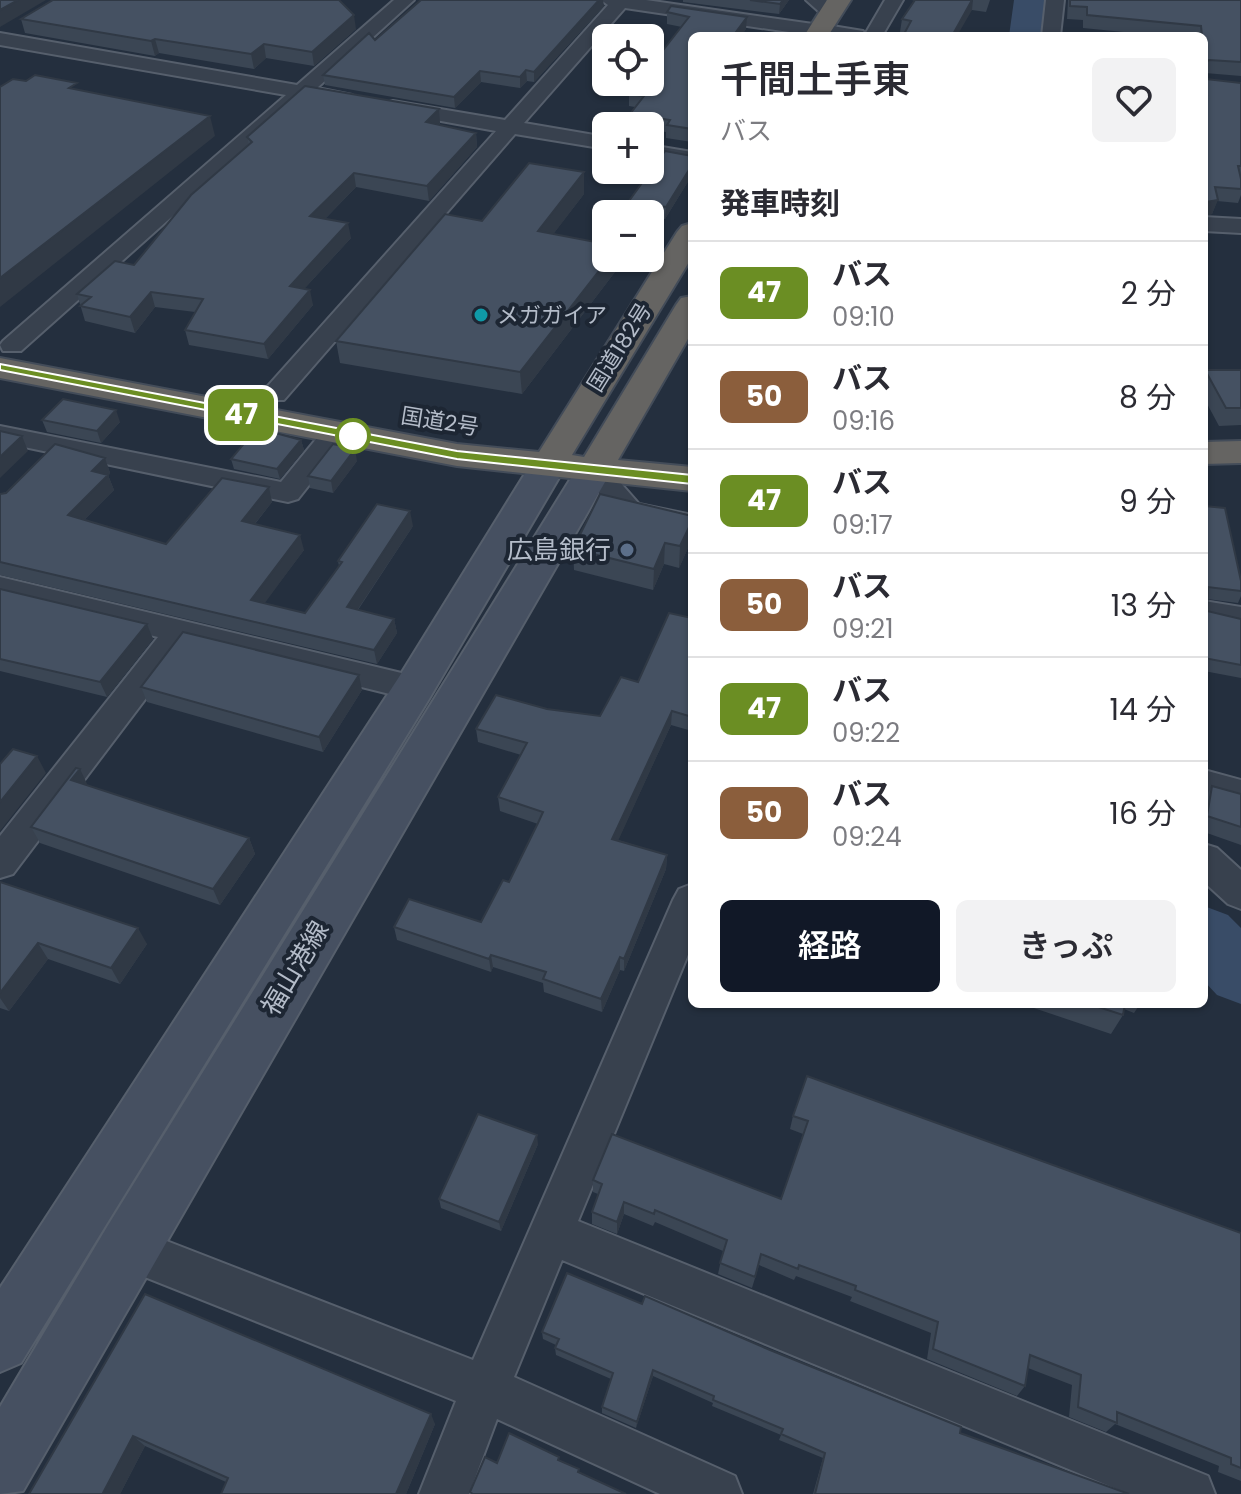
<!DOCTYPE html>
<html lang="ja">
<head>
<meta charset="utf-8">
<style>
	body { margin:0; font-family:Poppins,"Noto Sans JP",sans-serif; background:#f2f2f3; color:#2b2b33; height:100vh; display:flex; flex-direction:column; font-size:30px; white-space:nowrap }
	* { box-sizing:border-box; margin:0 }
	p { font-size:26px; color:#7c7c81 }
	.icon { flex:none; width:44px; height:44px; fill:none; stroke:currentColor; stroke-width:2; stroke-linecap:round; stroke-linejoin:round }
	.map { position:relative; flex:1; overflow:hidden }
	.drawer { position:absolute; left:688px; top:32px; width:520px; height:976px; display:flex; flex-direction:column; background:#fff; border-radius:12px; box-shadow:0 2px 6px #0004 }
	.drawer>* { flex:none }
	.badge { padding:0 16px; border-radius:12px; font-size:28px; line-height:52px }
	.buttons { position:absolute; left:592px; top:24px; display:grid; gap:16px }
	.buttons a { display:grid; place-items:center; width:72px; height:72px; border-radius:12px; background:#fff; box-shadow:0 2px 6px #0004; font-size:40px }
	.map>.badge { position:absolute; translate:-50% -50%; box-shadow:0 0 0 4px #fff }
	h2 { padding:0 32px; font-size:30px; line-height:72px }
	.round { display:grid; place-items:center; flex:none; width:84px; height:84px; border-radius:12px; background:#f2f2f3 }
	.summary { display:flex; align-items:center; justify-content:space-between; height:136px; padding:0 32px }
	h1 { font-size:38px; font-weight:600; line-height:60px }
	.button { display:flex; gap:16px; margin-top:auto; padding:16px 32px }
	.button a { flex:1; height:92px; border-radius:12px; background:#111827; color:#fff; font-size:32px; font-weight:600; line-height:92px; text-align:center }
	.button a+a { background:#f2f2f3; color:#2b2b33 }
	ul { padding:0; list-style:none }
	li { display:flex; align-items:center; gap:24px; height:104px; padding:0 32px; border-top:2px solid #e1e1e2 }
	li div { flex:1 }
	li b { display:block; font-size:30px }
	li em { font-style:normal }
	li .badge { min-width:88px; font-weight:700; text-align:center }
	.map>svg:first-child { display:block }
	.lines { fill:none; stroke-linecap:round; stroke-linejoin:round }
	.river { fill:#394c67; fill-rule:evenodd }
	.minor-casing { stroke:#565f6c; stroke-width:4 }
	.tertiary-casing { stroke:#565f6c; stroke-width:4 }
	.secondary-casing { stroke:#565f6c; stroke-width:4 }
	.trunk-casing { stroke:#434c59; stroke-width:4 }
	.minor { fill:#38414e; fill-rule:evenodd }
	.tertiary { fill:#38414e; fill-rule:evenodd }
	.secondary { fill:#465061; fill-rule:evenodd }
	.trunk { fill:#656462; fill-rule:evenodd }
	.wall { fill:#3b4654 }
	.shaded-wall { fill:#303945 }
	.building { fill:#455162; stroke:#303945; stroke-width:2 }
	.line { fill:#6b8e23; stroke:#fff; stroke-width:2 }
	.culture-dot { fill:#0f9aa8; stroke:#1d2633; stroke-width:3 }
	.stop-dot { fill:#fff; stroke:#6b8e23; stroke-width:4 }
	.service-dot { fill:#5c6f8a; stroke:#1d2633; stroke-width:3 }
	.labels { text-anchor:middle; stroke-width:8; stroke-linejoin:round; paint-order:stroke }
	.far-poi-label { font-size:22px; fill:#b4bcc9; stroke:#1d2633; text-anchor:start }
	.far-street-label { font-size:22px; fill:#b4bcc9; stroke:#1d2633 }
	.poi-label { font-size:26px; fill:#b4bcc9; stroke:#1d2633; text-anchor:end }
	.street-label { font-size:26px; fill:#b4bcc9; stroke:#1d2633 }
</style>
</head>
<body>
<div class="map">
<svg width="1241" height="1494" viewBox="0 0 1241 1494">
	<rect width="100%" height="100%" fill="#242f3e"/>
	<g class="lines">
		<path class="river" d="M1014 0H1046L1041 36H1009Z
			M1204 906 1228 915 1241 928V1004L1217 995 1204 981Z"/>
		<g class="minor-casing">
			<path id="minor" d="M394 0H414L317 88 352 95 355 99 352 103 345 105 305 98 21 351H3L0 345 3 341 286 95 0 45V33L297 85Z
				M601 0H646L820 25 829 31 827 35 816 36 625 8 524 123 606 137V149L515 134 284 400H266L262 394 266 388 496 131 386 111 383 107 386 103 393 101 505 120 608 5Z
				M806 0H826L840 13 831 18 825 17Z
				M885 0H903L882 36H864Z
				M1046 0H1064L1060 36H1042Z
				M650 145 692 152V164L650 157Z
				M1204 217 1241 219V233L1204 231Z
				M336 425 346 427 350 433 298 499 288 502 0 442V426L281 482 326 427Z
				M594 461 604 464 639 504 692 515V535L619 518 580 470 584 464Z
				M0 577 414 676 426 679 430 688 426 697 414 700 187 644 13 874 0 878V836L158 637 0 599Z
				M1204 601 1241 607V629L1204 623Z
				M1204 770 1241 780V808L1204 798Z
				M1204 844 1217 848 1241 870V909L1228 904 1204 882Z
				M692 884V945L578 1221 1208 1476 1215 1494H1129L562 1260 514 1377 735 1476 742 1494H660L497 1419 469 1494H419L456 1401 112 1264 106 1248 112 1232 128 1226 473 1360 673 900 679 889Z"/>
		</g>
		<g class="tertiary-casing">
			<path id="tertiary" d="M820 24 863 31 866 36H811L808 31 812 26Z"/>
		</g>
		<g class="secondary-casing">
			<path id="secondary" d="M549 453 562 456 567 464 429 699 21 1363 0 1372V1288L399 677 531 464 536 456Z
				M594 459 607 462 612 470 23 1491 0 1494V1407L107 1227 576 470 581 462Z"/>
		</g>
		<g class="trunk-casing">
			<path id="trunk" d="M827 0H851L828 36H804Z
				M692 223V257L572 455 584 457 676 305 681 298 692 296V332L618 460 692 467V491L457 466 0 378V358L457 444 539 452 677 232 682 226Z
				M1241 441V463L1204 464V442Z"/>
		</g>
		<use href="#minor" class="minor"/>
		<use href="#tertiary" class="tertiary"/>
		<use href="#secondary" class="secondary"/>
		<use href="#trunk" class="trunk"/>
	</g>
	<path class="wall" d="M683 0H789L779 14 683 2Z
		M912 0H990L986 12 972 10 905 33 900 32 902 19 915 1Z
		M1068 0H1241V76L1205 73 1204 80V36H1164L1083 28V20L1067 19Z
		M604 6 534 82 527 81 520 88 481 82 455 108 325 85 323 75 375 40Z
		M667 12 746 29 741 36H692V142L666 138V132L650 130V126H630V114L635 107 629 106V94L682 27 667 24Z
		M21 19 356 29 314 66 266 58 254 69 159 53 155 56 25 33Z
		M1206 79 1241 83V195L1238 203 1217 201 1212 214 1204 216V85Z
		M440 123 439 125 476 133 477 147 429 201 356 187 325 219 351 238 304 289 313 305 268 359 189 345 185 330 195 312 155 307 135 333 85 321 77 294 134 265 249 145 247 137Z
		M692 156V175L665 219 650 216V214L629 212V201Z
		M584 194 553 234 618 268 522 394 340 363 336 341 482 221Z
		M692 334V362L688 361 689 340Z
		M1205 370H1241V425L1219 426 1204 398V373Z
		M42 420 120 422 101 443 47 432Z
		M301 440 304 450 280 479 234 469 231 459Z
		M105 458 110 473 108 475 114 490 84 520 166 544 269 487 272 502 255 524 304 550 264 603 305 613 339 566 338 561 413 526 358 610 394 619 397 633 377 664 0 575V494Z
		M357 461 333 493 310 488 308 476Z
		M1204 506 1241 581V596L1238 603 1207 599V611L1241 619V678L1204 671Z
		M692 516V539L679 568 664 564 653 590 574 570 573 549Z
		M0 589 147 624 153 639 107 697 0 671Z
		M692 618V731L671 725 618 840 667 855 666 869 624 971 620 970 602 1012 544 992 543 983 493 967 491 972 397 940 394 927 481 922 509 882 538 824 500 811 498 797 521 755 478 742 476 729 547 709 600 716 638 682Z
		M141 687 362 690 323 752 147 702Z
		M1212 786 1241 794V845L1204 832V800Z
		M31 827 249 838 255 854 220 905 40 843Z
		M0 882 147 944 120 984 48 959 9 1011 0 1008Z
		M1022 1004H1140L1134 1013 1124 1009 1123 1015 1111 1034Z
		M793 1116 1241 1233V1481L1218 1472 1219 1466 1115 1424 1106 1432 1069 1417 1072 1385 1028 1368 1025 1386 1017 1396 927 1359 931 1333 850 1301 852 1297 796 1276 794 1280 759 1265 752 1288 718 1274 723 1251 655 1222 653 1226 624 1214 617 1234 592 1224V1212L598 1194 593 1192V1180L781 1199 803 1134 790 1129Z
		M538 1144 501 1231 441 1208 439 1199Z
		M145 1294 435 1424 406 1494H221L226 1482 145 1446 120 1494H29Z
		M542 1332 960 1433 1129 1494H813L823 1458 779 1440 781 1435 712 1406 713 1403 653 1376 636 1428 602 1413V1407L611 1379 556 1355 555 1348 556 1345 543 1339Z"/>
	<path class="shaded-wall" d="M18 0H46L0 27V10Z
		M599 0H603L604 6 534 82V72Z
		M783 0H789L779 14 780 4Z
		M972 0H973L972 10 957 36H952Z
		M354 15 356 29 314 66 312 52Z
		M747 17 746 29 741 36H733Z
		M155 39 159 53 155 56 151 41Z
		M264 44 266 58 254 69 251 54Z
		M526 70 527 81 520 88V77Z
		M480 71 481 82 455 108 454 97Z
		M439 109 440 123 427 137 426 122Z
		M210 116 215 136 0 307V278Z
		M476 133 477 147 429 201 427 186Z
		M692 165V175L665 219 666 207Z
		M584 172V194L539 253 538 231Z
		M354 173 356 187 313 231 310 216Z
		M1218 200 1212 214 1204 216V209L1206 202Z
		M348 223 351 238 293 301 290 286Z
		M609 258H618V268L522 394 520 372Z
		M310 290 313 305 268 359 264 344Z
		M151 292 155 307 135 333 130 317Z
		M116 410 120 422 101 443 97 431Z
		M22 436 28 451 0 478V457Z
		M301 440 304 450 280 479 277 469Z
		M355 449 357 461 333 493 331 481Z
		M105 458 110 473 98 486 92 471Z
		M108 475 114 490 74 530 68 515Z
		M269 487 272 502 246 535 242 521Z
		M410 511 413 526 350 621 347 607Z
		M692 521V539L679 568 680 546Z
		M300 535 304 550 256 615 251 600Z
		M665 543 664 564 653 590 654 569Z
		M394 619 397 633 377 664 374 650Z
		M147 624 153 639 107 697 100 682Z
		M359 675 362 690 323 752 319 737Z
		M672 711 671 725 613 852 612 839Z
		M37 756 46 773 0 831V802Z
		M80 769 88 786 71 780Z
		M249 838 255 854 220 905 213 889Z
		M667 855 666 869 624 971V959Z
		M138 928 147 944 120 984 111 968Z
		M38 943 48 959 9 1011 0 998V993Z
		M491 955 493 967 491 972 489 959Z
		M620 957V970L602 1012 601 999Z
		M537 1135 538 1144 501 1231 499 1222Z
		M624 1202V1214L617 1234V1222Z
		M653 1370V1376L636 1428 637 1422Z
		M431 1414 435 1424 406 1494H396Z
		M133 1436 145 1446 120 1494H105L103 1493Z"/>
	<path class="building" d="M0 0H18L0 10Z
		M53 0H339L354 15 312 52 264 44 251 54 155 39 151 41 21 19Z
		M421 0H599L534 72 526 70 520 77 480 71 454 97 323 75 369 33 375 40Z
		M750 0H783L780 4Z
		M915 0H972L952 36H903L911 21 902 19Z
		M1070 0H1241V62L1209 60 1205 63V75L1204 36H1202L1201 26 1087 15V7L1070 6Z
		M671 6 747 17 733 36H692V129L667 125 670 120 630 114 644 96 629 94 638 82H650V67L689 17 667 12Z
		M35 75 77 83 69 88 210 116 0 278V87L13 79 26 81Z
		M1206 79 1241 83V166H1238L1241 179V189L1215 187 1218 200 1206 202 1204 201V93L1207 94Z
		M305 86 439 109 426 122 476 133 427 186 354 173 310 216 348 223 290 286 310 290 264 344 185 330 203 299 151 292 130 317 80 306 91 297 77 294 115 261 134 265 191 195 252 142 247 137Z
		M665 151 692 156V165L666 207 629 201Z
		M529 163 584 172 538 231 606 244V258H609L520 372 336 341 445 214 482 221Z
		M1205 370H1241V408H1226Z
		M63 399 116 410 97 431 42 420Z
		M257 428 301 440 277 469 231 459Z
		M0 431 22 436 0 457Z
		M55 444 105 458 92 471 108 475 68 515 166 544 222 478 269 487 242 521 300 535 251 600 305 613 342 562 338 561 377 504 410 511 347 607 394 619 374 650 0 562V494L6 493Z
		M333 444 355 449 331 481 308 476Z
		M600 494 692 516V521L680 546 665 543 654 569 573 549Z
		M1204 506 1225 508 1241 581V591L1208 587 1207 611 1241 619V665L1204 658Z
		M0 589 147 624 100 682 0 659Z
		M669 613 692 618V717L672 711 612 839 667 855 624 959 620 957 601 999 543 979 546 972 491 955 489 959 394 927 409 899 481 922 503 880 509 882 538 823 543 812 498 797 527 743 476 729 496 695 547 709 600 716 621 677 638 682Z
		M183 632 359 675 319 737 141 687Z
		M13 749 37 756 0 802V764Z
		M76 768 80 769 71 780 249 838 213 889 31 827Z
		M1212 786 1241 794V827L1207 816Z
		M0 882 138 928 111 968 38 943 0 993Z
		M1089 1004H1125L1123 1015Z
		M807 1076 1241 1233V1468L1231 1464V1458L1117 1412V1423L1078 1407 1081 1375 1030 1355 1025 1386 933 1349 938 1322 855 1290 856 1286 799 1265 798 1269 761 1254 755 1277 720 1263 727 1240 655 1210 654 1214 624 1202 617 1222 592 1212 602 1184 593 1180 612 1134 781 1199 808 1121 793 1116Z
		M478 1114 537 1135 499 1222 439 1199Z
		M567 1273 642 1304 645 1296 770 1350 961 1427 960 1433 1129 1494H815L825 1453 781 1434 783 1429 713 1400 714 1396 653 1370 637 1422 602 1407 613 1373 555 1348 559 1339 542 1332Z
		M145 1294 431 1414 396 1494H221L228 1478 133 1436 103 1493 106 1494H29Z
		M509 1433 559 1457 558 1460 579 1469 578 1472 626 1494H473L470 1492 485 1457 497 1463Z"/>
	<path class="line" d="M0 364 457 451 692 475 698 479 692 484 457 459 0 370Z"/>
	<circle class="culture-dot" cx="481" cy="315" r="8"/>
	<circle class="stop-dot" cx="353" cy="436" r="16"/>
	<circle class="service-dot" cx="627" cy="550" r="8"/>
	<g class="labels">
		<g class="far-poi-label">
			<text x="497" y="323">メガガイア</text>
		</g>
		<g class="far-street-label">
			<text transform="translate(619 347) rotate(-58)" y="8">国道182号</text>
			<text transform="translate(440 421) rotate(9)" y="8">国道2号</text>
		</g>
		<g class="poi-label">
			<text x="611" y="559">広島銀行</text>
		</g>
		<g class="street-label">
			<text transform="translate(295 968) rotate(-59)" y="9">福山港線</text>
		</g>
	</g>
</svg>
<div class="buttons">
<a><svg class="icon" aria-label="locate" viewBox="0 0 24 24"><circle cx="12" cy="12" r="6"/><path d="M12 2v4M12 18v4M2 12h4M18 12h4"/></svg></a>
<a>+</a>
<a>−</a>
</div>
<b class="badge" style="left:241px;top:415px;background:#6b8e23;color:#fff">47</b>
<section class="drawer">
<div class="summary"><div><h1>千間土手東</h1><p>バス</p></div><a class="round"><svg class="icon" aria-label="heart" viewBox="0 0 24 24"><path d="M12 20l-8-8c-3-5 5-10 8-4 3-6 11-1 8 4z"/></svg></a></div>
<h2>発車時刻</h2>
<ul>
<li><span class="badge" style="background:#6b8e23;color:#fff">47</span><div><b>バス</b><p>09:10</p></div><em>2 分</em></li>
<li><span class="badge" style="background:#8b5e3c;color:#fff">50</span><div><b>バス</b><p>09:16</p></div><em>8 分</em></li>
<li><span class="badge" style="background:#6b8e23;color:#fff">47</span><div><b>バス</b><p>09:17</p></div><em>9 分</em></li>
<li><span class="badge" style="background:#8b5e3c;color:#fff">50</span><div><b>バス</b><p>09:21</p></div><em>13 分</em></li>
<li><span class="badge" style="background:#6b8e23;color:#fff">47</span><div><b>バス</b><p>09:22</p></div><em>14 分</em></li>
<li><span class="badge" style="background:#8b5e3c;color:#fff">50</span><div><b>バス</b><p>09:24</p></div><em>16 分</em></li>
</ul>
<div class="button"><a>経路</a><a>きっぷ</a></div>
</section>
</div>
</body>
</html>
